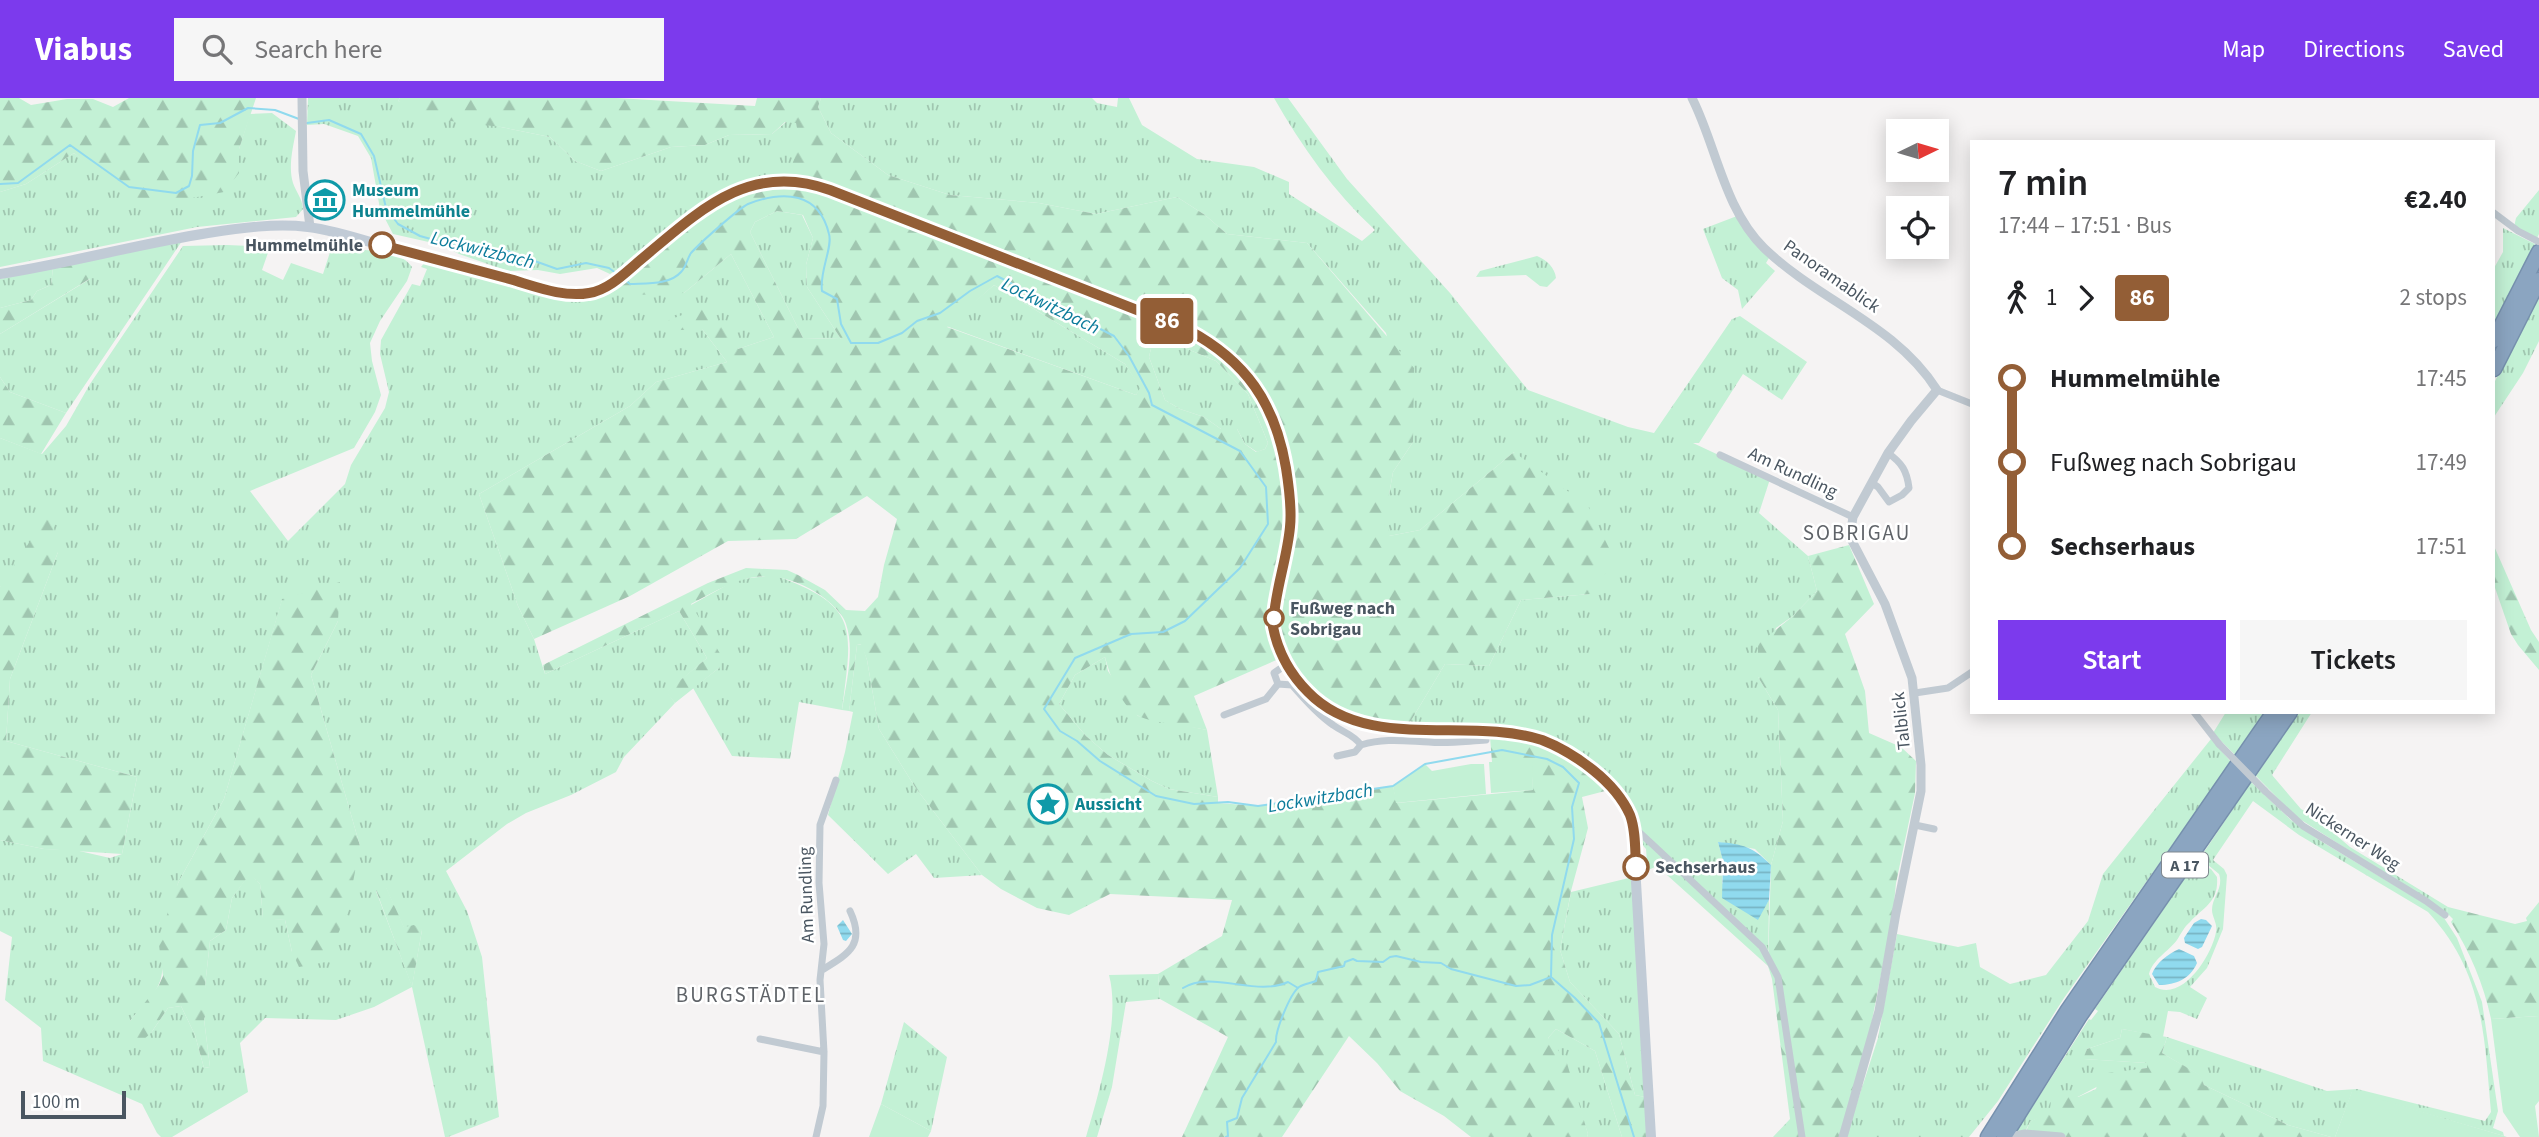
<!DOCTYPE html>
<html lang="en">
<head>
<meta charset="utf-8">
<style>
	body { margin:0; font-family:"Source Sans 3",sans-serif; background:#f6f6f6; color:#202124; height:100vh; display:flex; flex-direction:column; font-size:26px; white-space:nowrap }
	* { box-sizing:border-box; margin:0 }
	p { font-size:23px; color:#757577 }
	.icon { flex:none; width:38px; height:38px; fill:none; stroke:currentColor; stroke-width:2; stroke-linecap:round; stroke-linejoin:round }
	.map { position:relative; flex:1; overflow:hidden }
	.sheet { position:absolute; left:1970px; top:42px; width:525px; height:574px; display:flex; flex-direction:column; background:#fff; border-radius:0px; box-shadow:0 4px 18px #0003 }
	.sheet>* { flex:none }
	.badge { padding:0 14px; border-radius:5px; font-size:24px; line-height:46px }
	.needle { width:46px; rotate:85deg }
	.buttons { position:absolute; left:1886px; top:21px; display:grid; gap:14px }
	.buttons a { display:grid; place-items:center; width:63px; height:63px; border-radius:0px; background:#fff; box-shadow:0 4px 18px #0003; font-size:35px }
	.scale { position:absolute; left:21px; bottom:18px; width:105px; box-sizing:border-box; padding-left:7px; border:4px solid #4a5661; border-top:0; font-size:19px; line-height:24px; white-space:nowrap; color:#4a5661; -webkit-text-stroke:5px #fff; paint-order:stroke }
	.map>.badge { position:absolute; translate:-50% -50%; box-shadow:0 0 0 4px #fff }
	.legs { display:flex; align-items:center; gap:10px; height:77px; padding:0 28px; font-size:23px }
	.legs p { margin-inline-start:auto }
	.headline { display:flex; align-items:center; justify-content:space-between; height:119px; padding:0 28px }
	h1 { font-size:38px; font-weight:600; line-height:52px }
	.action { display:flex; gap:14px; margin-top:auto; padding:14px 28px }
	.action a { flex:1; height:80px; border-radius:0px; background:#7c3aed; color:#fff; font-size:28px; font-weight:600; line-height:80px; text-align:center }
	.action a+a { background:#f6f6f6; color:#202124 }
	ul { padding:0 28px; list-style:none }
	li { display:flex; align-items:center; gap:24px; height:84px; font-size:26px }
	li i { display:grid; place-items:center; width:10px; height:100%; margin:0 9px; background:currentColor }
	li i::after { content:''; width:18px; height:18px; margin:-9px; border:5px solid; border-radius:50%; background:#fff }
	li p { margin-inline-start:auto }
	li:first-child i { background:linear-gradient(#0000 50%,currentColor 0) }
	li:last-child i { background:linear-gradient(currentColor 50%,#0000 0) }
	header { display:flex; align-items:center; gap:42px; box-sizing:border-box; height:98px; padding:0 35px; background:#7c3aed; color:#fff }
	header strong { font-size:33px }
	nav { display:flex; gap:38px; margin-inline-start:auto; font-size:24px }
	.search { width:490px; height:63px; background:#f6f6f6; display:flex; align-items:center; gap:18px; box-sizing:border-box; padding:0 24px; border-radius:0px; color:#757577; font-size:26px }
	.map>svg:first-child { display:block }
	.grass { fill:url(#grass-tufts); fill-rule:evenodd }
	.forest { fill:url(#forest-firs); fill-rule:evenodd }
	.garden { fill:#c3f1d5 }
	.water { fill:url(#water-rules) }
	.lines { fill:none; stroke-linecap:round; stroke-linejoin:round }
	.stream { stroke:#90daee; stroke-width:2 }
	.motorway-casing { stroke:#7690ad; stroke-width:17 }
	.minor { stroke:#c1cad2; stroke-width:7 }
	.tertiary { stroke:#c1cad2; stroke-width:9 }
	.secondary { stroke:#c1cbd6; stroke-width:10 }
	.motorway { stroke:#8ba5c1; stroke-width:14 }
	.minor-bridge { stroke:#c1cad2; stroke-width:7 }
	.line-1-casing { stroke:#fff; stroke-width:16 }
	.line-1 { stroke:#935e36; stroke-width:10 }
	.stop-1-dot { fill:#fff; stroke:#935e36; stroke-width:3.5 }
	.labels { text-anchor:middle; stroke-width:5; stroke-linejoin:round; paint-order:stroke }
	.shield { fill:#fff; stroke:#808990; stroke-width:2 }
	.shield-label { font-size:16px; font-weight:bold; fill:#4a5661 }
	.culture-label { font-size:18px; font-weight:bold; fill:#0d838f; stroke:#fff; text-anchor:start }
	.stop-label { font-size:18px; font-weight:bold; fill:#4a5661; stroke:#fff; text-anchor:start }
	.street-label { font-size:18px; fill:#4a5661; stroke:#fff }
	.water-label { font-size:19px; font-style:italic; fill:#0c7c9b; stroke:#fff }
	.quarter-label { font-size:21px; letter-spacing:2px; fill:#5f6368; stroke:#fff }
</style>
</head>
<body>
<header>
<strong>Viabus</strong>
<div class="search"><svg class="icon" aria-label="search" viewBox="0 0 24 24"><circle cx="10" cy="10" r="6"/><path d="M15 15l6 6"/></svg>Search here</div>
<nav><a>Map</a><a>Directions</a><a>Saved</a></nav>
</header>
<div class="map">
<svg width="2539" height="1039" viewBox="0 0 2539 1039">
	<defs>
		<pattern id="grass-tufts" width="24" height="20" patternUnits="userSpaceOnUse" patternTransform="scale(1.75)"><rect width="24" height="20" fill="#c3f1d5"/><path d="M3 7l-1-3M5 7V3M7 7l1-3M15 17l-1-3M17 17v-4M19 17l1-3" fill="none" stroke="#a0c6b0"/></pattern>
		<pattern id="forest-firs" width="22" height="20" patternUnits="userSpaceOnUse" patternTransform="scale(1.75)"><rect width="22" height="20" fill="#c3f1d5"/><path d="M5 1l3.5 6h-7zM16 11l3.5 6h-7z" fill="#a0c6b0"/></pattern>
		<pattern id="water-rules" width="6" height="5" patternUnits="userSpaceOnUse" patternTransform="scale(1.75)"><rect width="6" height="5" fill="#90daee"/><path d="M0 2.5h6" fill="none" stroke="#78b4c4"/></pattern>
	</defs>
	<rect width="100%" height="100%" fill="#f5f3f3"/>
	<path class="grass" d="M308 0H400L398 3 501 29 550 39 575 63 601 73 671 49 705 47 729 37 772 36 786 24H796L801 45 789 77C772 79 756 80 740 86 689 103 655 149 610 176L597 170 560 176 538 172 508 173 459 156 442 147 393 136 380 111 371 60 358 38 324 26 307 27Z
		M821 0H1092L1097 5 1117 9 1118 0H1129L1142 27 1197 61 1254 69 1289 84V96L1362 143 1375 132C1334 94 1302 49 1274 0H1288L1347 81 1450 195 1528 292 1628 329 1654 335 1732 221 1740 218 1807 264 1782 302 1743 276 1699 345H1693L1770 381 1759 415 1808 458 1817 493 1793 518 1776 530 1758 579 1778 612 1783 723 1771 767 1755 751 1718 744 1723 763 1722 785 1757 821 1769 802 1768 868 1657 768 1642 775V766L1647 764 1646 751 1638 742 1641 738 1649 742 1637 729 1625 699 1479 629 1409 626 1445 566 1489 568 1521 502 1590 496 1514 354 1420 432 1389 438V397L1393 374 1413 344 1386 235 1307 145 1227 136 1205 117 1177 99 1096 116 1039 105 950 97 888 77 831 35 818 9Z
		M272 15 296 33C293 49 288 69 293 85 296 94 302 100 303 111L296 119 197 129 0 169V94L26 86 74 55 87 65 239 75V51L250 16Z
		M2539 92V136L2537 140 2514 129 2516 120Z
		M777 113 802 117 813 140 806 167 807 189 841 241 803 240 750 134 755 124Z
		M1737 118 1754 144 1769 160 1766 165 1775 173 1742 211 1738 192 1722 180 1703 131Z
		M2503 130 2535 146 2494 226V170L2503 154Z
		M182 143 66 315 10 294 0 279V236L90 181 91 162Z
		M227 147 270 149 262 172 283 182 291 165 323 176 331 151C353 152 399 149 412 169L407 183 380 223 370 245 372 263 381 297 375 314 354 350 250 393 288 443 345 386 351 367 385 310 389 294 380 256 381 242 412 186 420 188 427 171 421 169 426 163 560 200H587L619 186 684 195 731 156 774 239 738 251 702 231 727 264 656 284 630 308 479 396 518 508 534 541 545 576 679 513 707 560 667 594 675 605 624 659 616 674 571 697 526 715 507 726 446 773 467 813 482 859 499 1019 448 1039H445L412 889 374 909 336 922 265 920 240 945 248 994 172 1039H161L157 1035 142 1006 43 963 41 930 5 902 12 839 0 833V742L44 751 75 752 110 760 122 756 137 679 6 643 10 581 58 454 0 489V340L42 356 66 328 90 286 183 148ZM282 502 338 523 311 577 360 748 292 854 285 822 263 820 260 786 250 775 232 800 226 832 210 843 205 888 208 909 204 921 210 969 204 970 195 937 181 908 168 910 151 935 130 923C142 908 164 891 162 869L178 785 224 701ZM386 790 404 830 422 832 412 888 376 793Z
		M1537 158C1547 162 1555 170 1556 180L1547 189 1540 188 1526 177 1476 179 1480 173Z
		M53 170 51 187 37 193 31 202 0 210V181Z
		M994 187 1125 266 1141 290 1136 297 946 228Z
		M2539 198V243L2523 275 2494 319V285Z
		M1154 237 1216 263 1248 296 1268 345 1265 351 1257 354 1245 346 1237 331H1221L1204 319 1180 311 1165 302 1149 259Z
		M774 477C861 508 852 530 842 612L799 604 790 661 732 658 693 590 719 570 691 507 736 482Z
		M862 546 867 562 879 631 915 689 982 777 934 780 916 756 888 776 828 717 845 654 853 614 849 613 857 547Z
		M1105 559 1108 573 1138 618 1207 632 1218 699 1169 691 1152 683 1108 657 1086 638 1059 606 1075 577Z
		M2226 614H2264L2235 657 2213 635Z
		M2299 614H2312L2272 677 2301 711 2315 719 2350 749 2448 809 2447 815 2295 718 2256 678Z
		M2211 641 2231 664 2064 900 1998 1003 1969 1039H1846L1878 940 1897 836 1958 849 1976 845 1980 869 2010 886 2046 877 2088 823 2103 776Z
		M2251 684 2291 722 2319 742 2427 807 2444 820 2457 840 2482 904 2498 1013 2493 1030 2503 1034 2504 1038 2352 994 2335 1039H2331L2288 1027 2204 987 2199 977 2162 955 2167 939 2327 993 2357 991 2485 1023 2491 1014C2484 936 2484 875 2428 814L2299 737 2253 703 2213 762 2224 771 2227 777 2223 831 2207 870 2190 889 2207 900 2197 921 2180 914 2168 913 2163 939 2122 931 2120 940 2087 951 2084 961 2148 965 2147 970 2125 974 2030 1024 2026 1032 2006 1038 2024 1022 2089 921 2091 922 2098 913 2095 911 2187 777 2198 766 2211 771 2217 779C2219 804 2204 809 2190 824 2184 829 2181 836 2177 842 2168 854 2153 861 2149 876L2155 889C2183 904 2212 857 2216 834 2218 826 2212 819 2212 812 2212 799 2224 790 2219 776L2202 762V757Z
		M1633 779 1645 999 1635 997 1619 936 1570 884 1560 852 1571 794Z
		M1158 876 1160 901 1126 904 1112 989 1097 1039H1086C1099 995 1121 921 1109 877Z
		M904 924 947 959 931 1033 881 1006Z
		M1556 931 1595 953 1622 1039H1587L1588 1036 1577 1003 1548 940Z"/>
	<path class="forest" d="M0 0H19L31 7 67 1H93L113 9 129 0H256L239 51V75L224 94 165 105 123 97 74 55 26 86 0 94Z
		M400 0H616L755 8 757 0H821L818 9 831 35 888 77 950 97 1039 105 1096 116 1177 99 1205 117 1227 136 1307 145 1414 270 1413 344 1393 374 1389 397V438L1420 432 1514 354 1588 408 1615 462 1590 496 1521 502 1489 568 1445 566 1409 626C1354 621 1316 606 1288 557L1194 598 1207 632C1193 629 1146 624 1137 617 1120 606 1110 578 1105 559L1075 577 1059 606 1086 638 1108 657 1152 683 1169 691 1218 699V705L1258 708 1393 688 1397 705 1533 692 1531 665 1492 664 1490 639C1537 637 1576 660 1609 692L1582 699 1588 730 1571 793 1560 852 1570 884 1619 936 1635 997 1645 999 1647 1039H1622L1595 953 1556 931 1548 940 1566 962 1588 1036 1587 1039H1471L1444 1018 1400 993 1377 965 1349 938 1282 1039H1182L1228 939 1160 901 1158 876 1222 838 1232 802 1110 796 1069 817 1037 810 1001 791 982 777 915 689 879 631 867 562 861 546 857 547 849 613 842 612C846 585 855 552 846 526 843 515 827 501 817 495 766 464 738 481 691 506L722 559 719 570 675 605 666 594 707 560 679 513 545 576 543 567 708 485 746 470 787 472 798 477 825 492 846 512 865 513 878 499 884 467 897 421 867 398 796 441 728 443 630 498 534 541 518 508 479 396 630 308 656 284 727 264 702 231 661 233 669 222 706 208 738 251 774 239 731 156 684 195 636 197 619 186C660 151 700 107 752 91 762 88 774 88 785 86L800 45 796 25 785 24 772 36 729 37 705 47 671 49 601 73 575 63 550 39 501 29 442 22 398 3ZM777 113 803 117 813 140 806 167 807 189 841 241 803 240 750 134 755 124ZM994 187 1125 266 1140 290 1136 297 947 229ZM1154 237 1216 263 1248 296 1268 345 1265 351 1256 354 1245 346 1237 331H1221L1204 319 1180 311 1165 302 1149 259Z
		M91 162V180L0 236V210L31 202 37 193 51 187 53 170Z
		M0 279 10 294 66 315 41 356 0 340Z
		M51 411 58 454 10 581 6 643 137 679 122 756 44 751 0 742V489Z
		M1849 447 1874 506 1845 536 1865 593 1869 635 1901 649 1916 663 1915 695 1896 785 1893 815 1868 943 1839 1039H1773L1790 1021 1772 881 1768 868 1771 767 1783 723 1778 612 1758 579V546L1793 518 1817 493 1808 458Z
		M2494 448 2531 532 2539 544V572L2518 547 2511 536 2494 487Z
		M340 484 338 523 311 577 360 748 347 815 326 864 299 869 292 854 285 822 263 821 260 786 250 776 232 800 226 832 210 843 205 888 212 902 204 921 210 969 204 970 195 937 181 908 168 910 151 935 133 951 130 923 159 887 163 878 159 847 161 834 178 785 224 701 282 501Z
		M386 789 404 829 414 827 422 832 412 889 376 792Z
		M2539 804V918L2491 921C2484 887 2470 854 2451 824L2453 821 2447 815 2448 809 2515 826 2527 823 2526 820Z
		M2122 931 2167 939 2162 955 2200 977 2204 987 2288 1027 2331 1039H2020L2024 1038 2030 1024 2050 1012 2051 1002 2059 995 2078 999 2096 991 2100 976 2147 970V965L2083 961 2087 951 2120 940Z"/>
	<path class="garden" d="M1489 664H1532L1533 692 1491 695Z
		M1425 666 1432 673 1471 666H1484L1486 696 1396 705 1393 688Z
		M2539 918V1003L2535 1008 2539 1039H2520L2503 1014 2491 921Z
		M2352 993 2504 1038 2507 1039H2335Z
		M881 1006 931 1033 928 1039H869Z"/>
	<path class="water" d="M1718 744C1743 746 1753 749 1771 767L1769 802 1758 822 1722 800 1723 763Z
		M2201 821 2206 822 2212 828 2202 849 2198 851 2185 845 2184 840 2194 825Z
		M843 822 852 836 846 843 843 842 837 828Z
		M2179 851 2194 858 2197 865C2190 881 2176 887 2159 887L2152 876C2156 865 2168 856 2179 851Z"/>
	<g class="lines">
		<path class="stream" d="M307 25 329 22 361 36 374 58 386 110 398 126 420 138 456 148 507 153 557 171 586 165 609 170 617 176
			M0 86 18 85 70 47 129 89 176 95 189 88 192 78 193 53 200 27 220 25 248 10 275 12 299 21
			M625 182 630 186C646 185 670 187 681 174 686 169 687 161 691 155 700 145 738 111 748 106 784 92 819 94 829 136 833 149 819 174 822 193L837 201 841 226 851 245H878L902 235 917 223 940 215 970 193 997 178 1114 238 1129 258 1149 295 1152 307 1240 353 1266 389 1268 426 1240 470 1185 523 1163 534 1131 536 1075 560 1044 611 1060 633 1077 643 1100 663 1156 698 1194 706 1228 704 1258 708 1393 688 1425 666 1502 652 1547 661 1563 669 1579 685 1572 709 1574 741 1552 837 1551 879 1575 900 1599 925 1634 1039
			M1183 890C1212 872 1256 899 1288 884L1298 890
			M1226 1039 1228 1038 1227 1024 1237 1020 1242 1000 1276 944C1275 933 1290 896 1299 889 1304 886 1311 885 1316 883L1318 874 1344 868 1345 864 1353 861 1357 863 1383 864 1390 859 1396 858 1421 864 1441 865 1451 871 1516 888 1530 887 1551 879"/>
		<g class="motorway-casing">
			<path id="motorway" d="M2494 242 2539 154
				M2494 271 2539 182
				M1988 1039 2068 912 2274 614
				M2004 1039 2079 919 2290 614"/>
		</g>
		<path class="minor" d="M2494 115 2518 133 2539 144
			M1937 292 1972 306
			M1720 357 1853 419
			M1872 385 1878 389 1889 404 1902 397 1909 390C1907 373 1902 365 1888 355
			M1287 566 1274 575 1278 586 1292 587C1304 601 1318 617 1333 627 1344 635 1353 636 1361 647 1385 640 1404 643 1429 644 1447 646 1467 643 1486 642V635
			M1915 595 1948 590 1972 574
			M2194 614 2219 646
			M1224 617 1266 601 1278 586
			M1337 658 1355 654 1361 647
			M2265 693 2303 728 2426 803 2445 817
			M1915 727 1934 731
			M1633 733 1639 734 1652 746 1762 849 1778 879 1802 1039
			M822 872C848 856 866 847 850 813
			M760 941 824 954
			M816 1039 823 1008 824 954 820 882 824 846 819 785 820 727 836 682"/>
		<path class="tertiary" d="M302 0 303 73 310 129
			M1692 0C1716 47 1724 111 1764 150 1819 203 1895 226 1937 292L1911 323 1888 355 1853 419 1850 439 1885 506 1912 580 1921 667V693L1896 815 1879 913 1843 1039
			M2010 1039 2025 1036 2061 1039"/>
		<path class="secondary" d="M0 176C70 165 138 146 208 135 241 130 275 125 308 129 332 132 357 140 380 147 421 157 462 168 503 179 530 187 558 198 586 196 605 194 621 178 635 166 695 117 747 62 830 92L1188 232C1246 263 1275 305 1286 370 1289 389 1292 410 1290 429 1287 462 1274 495 1273 529 1278 554 1290 576 1308 594 1369 656 1468 617 1543 643 1561 649 1579 660 1594 672 1613 688 1629 707 1633 733L1651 1039"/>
		<use href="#motorway" class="motorway"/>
		<path class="minor-bridge" d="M2219 646 2265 693"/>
	</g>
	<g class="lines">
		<g class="line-1-casing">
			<path id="line-1" d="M382 147C424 158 465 169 506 180 532 187 562 200 589 195 608 192 624 176 638 164 697 115 748 62 830 92L1188 232C1246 263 1275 305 1286 370 1289 389 1292 410 1290 429 1287 462 1274 495 1273 529 1278 554 1290 576 1308 594 1367 655 1468 618 1542 642 1560 649 1578 660 1593 672 1608 684 1622 699 1630 717 1636 733 1635 753 1636 769"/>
		</g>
		<use href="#line-1" class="line-1"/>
	</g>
	<defs>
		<g id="museum-ring" transform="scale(2.0125)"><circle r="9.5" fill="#fff" stroke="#0f9aa8" stroke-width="1.5"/><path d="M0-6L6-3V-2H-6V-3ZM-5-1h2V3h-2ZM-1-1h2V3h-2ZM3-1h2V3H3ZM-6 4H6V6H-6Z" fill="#0f9aa8"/></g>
		<g id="sight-ring" transform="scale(2.0125)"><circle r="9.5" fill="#fff" stroke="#0f9aa8" stroke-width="1.5"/><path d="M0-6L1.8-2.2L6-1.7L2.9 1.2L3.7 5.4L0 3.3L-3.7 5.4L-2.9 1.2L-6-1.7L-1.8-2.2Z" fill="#0f9aa8"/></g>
	</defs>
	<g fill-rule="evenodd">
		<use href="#museum-ring" x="325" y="102"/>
		<use href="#sight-ring" x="1048" y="706"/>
	</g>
	<g class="stop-1-dot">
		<circle cx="382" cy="147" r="12"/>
		<circle cx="1274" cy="520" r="9"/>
		<circle cx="1636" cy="769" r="12"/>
	</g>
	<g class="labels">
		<rect class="shield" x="2162" y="754.5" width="46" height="25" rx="5"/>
		<g class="shield-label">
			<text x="2185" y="773">A 17</text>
		</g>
		<g class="culture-label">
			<text x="352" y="98">Museum<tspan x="352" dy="21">Hummelmühle</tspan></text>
			<text x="1075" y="712">Aussicht</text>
		</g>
		<g class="stop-label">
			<text x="363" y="153" text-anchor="end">Hummelmühle</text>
			<text x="1290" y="516">Fußweg nach<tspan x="1290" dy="21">Sobrigau</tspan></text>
			<text x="1655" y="775">Sechserhaus</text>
		</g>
		<g class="street-label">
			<text transform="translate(1832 178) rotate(35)" y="6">Panoramablick</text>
			<text transform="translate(1793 374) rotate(25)" y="6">Am Rundling</text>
			<text transform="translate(1901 623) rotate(-96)" y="6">Talblick</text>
			<text transform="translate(2353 738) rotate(33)" y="6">Nickerner Weg</text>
			<text transform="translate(806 797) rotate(-92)" y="6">Am Rundling</text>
		</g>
		<g class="water-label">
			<text transform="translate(483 151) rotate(14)" y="7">Lockwitzbach</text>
			<text transform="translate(1051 207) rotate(26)" y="7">Lockwitzbach</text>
			<text transform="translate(1320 699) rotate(-9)" y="7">Lockwitzbach</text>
		</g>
		<g class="quarter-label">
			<text x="1857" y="442">SOBRIGAU</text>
			<text x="751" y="904">BURGSTÄDTEL</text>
		</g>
	</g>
</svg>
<div class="buttons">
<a><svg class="needle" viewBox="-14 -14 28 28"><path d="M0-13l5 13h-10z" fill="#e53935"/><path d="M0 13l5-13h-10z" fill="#757577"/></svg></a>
<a><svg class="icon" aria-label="locate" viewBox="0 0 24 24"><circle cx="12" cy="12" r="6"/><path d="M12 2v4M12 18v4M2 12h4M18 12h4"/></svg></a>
</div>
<div class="scale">100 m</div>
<b class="badge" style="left:1167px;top:223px;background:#935e36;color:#fff">86</b>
<section class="sheet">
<div class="headline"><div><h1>7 min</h1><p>17:44 – 17:51 · Bus</p></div><b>€2.40</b></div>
<div class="legs"><svg class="icon" aria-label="walk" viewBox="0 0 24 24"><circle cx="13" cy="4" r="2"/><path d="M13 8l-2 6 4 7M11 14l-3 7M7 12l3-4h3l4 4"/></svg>1<svg class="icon" aria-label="forward" viewBox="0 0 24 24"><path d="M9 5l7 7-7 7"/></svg><b class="badge" style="background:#935e36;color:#fff">86</b><p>2 stops</p></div>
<ul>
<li><i style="color:#935e36"></i><b>Hummelmühle</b><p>17:45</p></li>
<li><i style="color:#935e36"></i><span>Fußweg nach Sobrigau</span><p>17:49</p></li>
<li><i style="color:#935e36"></i><b>Sechserhaus</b><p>17:51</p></li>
</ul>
<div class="action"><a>Start</a><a>Tickets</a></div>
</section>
</div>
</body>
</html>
